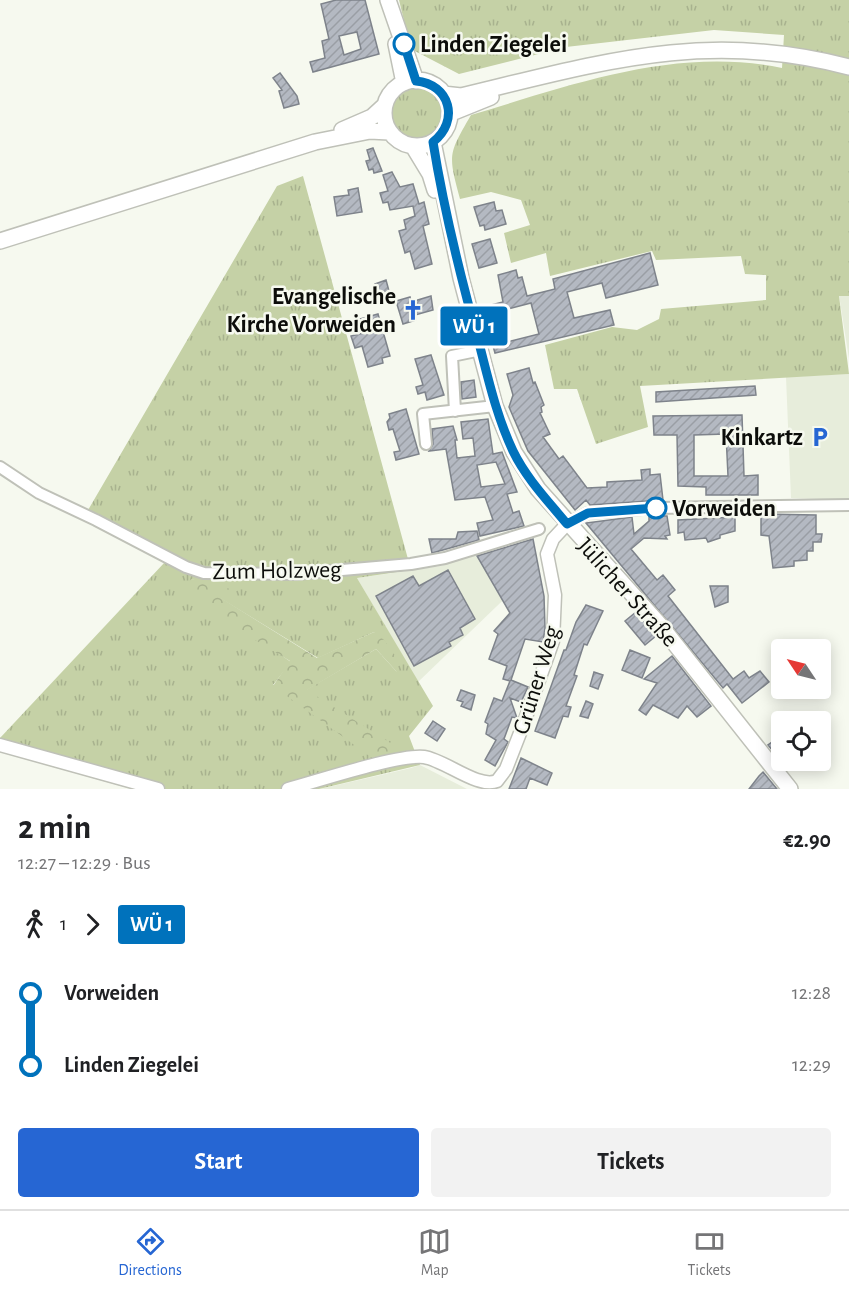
<!DOCTYPE html>
<html lang="en">
<head>
<meta charset="utf-8">
<style>
	body { margin:0; font-family:"Alegreya Sans",sans-serif; background:#f2f2f2; color:#202124; height:100vh; display:flex; flex-direction:column; font-size:22px; white-space:nowrap }
	* { box-sizing:border-box; margin:0 }
	p { font-size:20px; color:#757577 }
	.icon { flex:none; width:33px; height:33px; fill:none; stroke:currentColor; stroke-width:2; stroke-linecap:round; stroke-linejoin:round }
	.map { position:relative; height:789px; overflow:hidden }
	.details { display:flex; flex-direction:column; background:#fff; flex:1 }
	.details>* { flex:none }
	.badge { padding:0 12px; border-radius:4px; font-size:21px; line-height:39px }
	.needle { width:39px; rotate:305deg }
	.fabs { position:absolute; left:771px; top:639px; display:grid; gap:12px }
	.fabs a { display:grid; place-items:center; width:60px; height:60px; border-radius:6px; background:#fff; box-shadow:0 3px 15px #0003; font-size:30px }
	.map>.badge { position:absolute; translate:-50% -50%; box-shadow:0 0 0 3px #fff }
	.legs { display:flex; align-items:center; gap:9px; height:66px; padding:0 18px; font-size:20px }
	.legs p { margin-inline-start:auto }
	.summary { display:flex; align-items:center; justify-content:space-between; height:102px; padding:0 18px }
	h1 { font-size:33px; font-weight:600; line-height:45px }
	.button { display:flex; gap:12px; margin-top:auto; padding:12px 18px }
	.button a { flex:1; height:69px; border-radius:6px; background:#2666d3; color:#fff; font-size:24px; font-weight:600; line-height:69px; text-align:center }
	.button a+a { background:#f2f2f2; color:#202124 }
	ul { padding:0 18px; list-style:none }
	li { display:flex; align-items:center; gap:21px; height:72px; font-size:22px }
	li i { display:grid; place-items:center; width:9px; height:100%; margin:0 8px; background:currentColor }
	li i::after { content:''; width:15px; height:15px; margin:-8px; border:4px solid; border-radius:50%; background:#fff }
	li p { margin-inline-start:auto }
	li:first-child i { background:linear-gradient(#0000 50%,currentColor 0) }
	li:last-child i { background:linear-gradient(currentColor 50%,#0000 0) }
	.tab-bar { display:flex; justify-content:space-around; align-items:center; height:84px; border-top:2px solid #e0e0e0; background:#fff; font-size:16px; color:#757577 }
	.tab-bar a { display:grid; justify-items:center; gap:3px }
	.tab-bar .selected { color:#2666d3 }
	.map>svg:first-child { display:block }
	.built { fill:#e7eddb }
	.grass { fill:url(#grass-tufts); fill-rule:evenodd }
	.forest { fill:url(#forest-crowns) }
	.building { fill:url(#building-hatch); stroke:#7e838b; stroke-width:1.5; fill-rule:evenodd }
	.lines { fill:none; stroke-linecap:round; stroke-linejoin:round }
	.minor-casing { stroke:#bfc1b8; stroke-width:14 }
	.tertiary-casing { stroke:#bfc1b8; stroke-width:15 }
	.secondary-casing { stroke:#bfc1b8; stroke-width:18 }
	.minor { stroke:#fff; stroke-width:10 }
	.tertiary { stroke:#fff; stroke-width:12 }
	.secondary { stroke:#fff; stroke-width:15 }
	.line-1-casing { stroke:#fff; stroke-width:14 }
	.line-1 { stroke:#0072bc; stroke-width:9 }
	.stop-1-dot { fill:#fff; stroke:#0072bc; stroke-width:3 }
	.labels { text-anchor:middle; stroke-width:5; stroke-linejoin:round; paint-order:stroke }
	.stop-label { font-size:24px; font-weight:bold; fill:#0c0d0a; stroke:#f6f9ef; text-anchor:start }
	.poi-label { font-size:24px; font-weight:bold; fill:#0c0d0a; stroke:#f6f9ef; text-anchor:end }
	.street-label { font-size:24px; fill:#0c0d0a; stroke:#f6f9ef }
</style>
</head>
<body>
<div class="map">
<svg width="849" height="789" viewBox="0 0 849 789">
	<defs>
		<pattern id="grass-tufts" width="24" height="20" patternUnits="userSpaceOnUse" patternTransform="scale(1.5)"><rect width="24" height="20" fill="#c5d1a6"/><path d="M3 7l-1-3M5 7V3M7 7l1-3M15 17l-1-3M17 17v-4M19 17l1-3" fill="none" stroke="#a8b28e"/></pattern>
		<pattern id="forest-crowns" width="20" height="18" patternUnits="userSpaceOnUse" patternTransform="scale(1.5)"><rect width="20" height="18" fill="#c5d1a6"/><path d="M2 6a3 3 0 1 1 6 0M12 15a3 3 0 1 1 6 0" fill="none" stroke="#a8b28e"/></pattern>
		<pattern id="building-hatch" width="6" height="6" patternUnits="userSpaceOnUse" patternTransform="scale(1.5)"><rect width="6" height="6" fill="#b4b9c2"/><path d="M-1 1l2-2M0 6l6-6M5 7l2-2" fill="none" stroke="#9a9ea5"/></pattern>
	</defs>
	<rect width="100%" height="100%" fill="#f6f9ef"/>
	<path class="built" d="M839 295 849 296V359Z
		M849 374V500L791 498 786 377Z
		M501 545 522 582 418 682 357 578 441 566Z
		M420 765 467 789H320L411 768Z"/>
	<path class="grass" d="M399 0H849V296H839L849 374 640 386 648 427 596 444 577 389H554L545 345 612 327 637 330 659 319 661 309 766 300V275L745 274 741 256 656 260 652 251 550 276 546 253 511 263 504 233 530 225 521 200 491 192 460 199C448 154 448 155 471 115 572 85 675 46 782 68L784 35 714 30 566 47 459 74 411 49Z
		M390 114a26 26 0 1 1 52 0a26 26 0 1 1-52 0Z
		M303 176 411 570 357 578 433 706 409 736 420 765 319 789H132L0 752V738L165 562 84 517 277 186ZM191 579 229 589 220 598 318 658 374 632 397 672 376 649 306 690 273 685 291 662 262 642Z"/>
	<path class="forest" d="M191 579 208 581 230 589 221 598 317 658 374 632 384 640 399 661 397 672 376 649 307 690 392 744 387 756 375 760 273 686 290 661 222 620 183 592Z"/>
	<path class="building" d="M336 0H365L379 54 313 72 310 62 325 58 322 41 329 39 321 4ZM357 32 361 49 344 55 339 36Z
		M280 73 297 96 299 104 284 108 279 91 282 90 273 78Z
		M373 148 382 171 374 173 373 169 369 170 366 161 370 160 367 150Z
		M392 172 400 187 413 184 419 204 424 202 429 224 423 226 432 264 415 269 410 251 405 253 399 231 406 229 404 220 415 216 413 206 390 210 388 202 383 203 380 193 388 191 383 175Z
		M358 188 362 212 337 216 334 197 349 195 348 190Z
		M494 202 496 211 502 210 506 224 485 230 484 225 480 226 474 207Z
		M490 239 497 263 479 268 472 244Z
		M650 253 658 285 606 298 602 283 567 292 574 318 610 310 614 325 495 353 493 346 490 347 483 322 487 321 483 307 503 302 498 275 516 270 518 278 522 277 527 296 555 289 553 279ZM531 303 539 334 503 343 496 312Z
		M386 280 389 291 378 294 375 284Z
		M431 296 433 310 415 315 416 320 403 324 396 301 410 297 411 302Z
		M378 314 390 356 382 358 383 363 368 367 362 346 355 348 351 336 364 333 360 319Z
		M431 355 444 395 427 400 425 392 418 394 416 387 423 385 415 359Z
		M529 368 533 383 535 382 544 405 541 407 542 412 540 413 550 434 543 437 559 459 563 456 587 488 607 487V482L642 480 641 470 650 469V475L660 474 663 500 590 505 586 500 575 510 528 451 509 407 513 395 507 374Z
		M474 380 476 397 462 399 461 382Z
		M755 386 756 395 656 402V392Z
		M406 409 419 454 396 460 394 452 400 451 393 429 389 430 387 422 390 418 389 414Z
		M742 415 744 476 758 475V495H706V487L678 486 677 435H654L653 416ZM726 434 728 476H694V435Z
		M488 419 493 454 502 452 517 492 507 494 513 513 519 511 524 526 480 536 477 523 493 520 485 497 455 500 446 449 429 451 433 444 432 429 453 426 457 440H455L457 458 475 456 473 438 463 439 461 422ZM496 462 505 484 481 487 477 465Z
		M761 514 816 515V534H822L821 542H813V551H807V560L794 561V566L773 568 769 536 761 535Z
		M649 516H667L670 535 665 536 667 539 644 538 631 549 657 580 663 575 675 590 668 596 733 679 744 671 749 678 760 671 769 682 742 703 727 684 723 688 586 523 632 517 634 534 649 521Z
		M735 517V531L720 535V538L708 542 706 538 685 540 684 532 678 533V520Z
		M477 531 479 540 432 553 429 539H456L458 532Z
		M533 539 544 596 545 628 543 642 525 639 511 680 528 687 521 702 510 698 517 718 512 717 504 739 508 742 495 766 485 760 496 740 486 734 488 724 485 722 494 698 502 701 510 681 503 679 507 666 489 659 498 634 494 631 510 613 477 556Z
		M448 570 475 619 460 628 463 635 449 642 451 646 414 666 376 596 413 576 419 586Z
		M710 586H728V602L715 607Z
		M586 605 603 611 587 645 584 644 574 675 577 676 566 706 571 707 568 717 563 716 555 738 535 731 564 650H566L576 622Z
		M636 612 656 636 645 645 625 621Z
		M630 650 650 658 642 678 622 670Z
		M672 656 711 706 697 717 687 706 678 718 653 705 646 715 639 710 657 683 644 679Z
		M594 672 603 675 598 689 590 686Z
		M461 690 475 695 471 710 461 706 463 702 457 700Z
		M586 701 593 704 588 718 580 716Z
		M433 721 445 729 437 741 425 733Z
		M782 735V762L768 745Z
		M521 758 552 773 547 785 530 778 526 789H509Z
		M763 772 777 789H749L759 776Z"/>
	<g class="lines">
		<g class="minor-casing">
			<path id="minor" d="M455 411 452 356 481 350
				M426 444 423 414 495 406
				M0 467 39 493 96 520 186 567 204 573 296 574 411 564 445 558 539 529
				M567 524 588 513 656 508 849 505"/>
		</g>
		<g class="tertiary-casing">
			<path id="tertiary" d="M0 745 158 789
				M288 789C318 781 399 754 424 757 445 760 478 789 497 781L506 769 522 728 553 641 555 595 547 554 553 539 567 524"/>
		</g>
		<g class="secondary-casing">
			<path id="secondary" d="M388 0 416 81
				M396 44 404 83
				M384 113a33 33 0 1 1 66 0a33 33 0 1 1-66 0Z
				M443 94 461 96C599 63 706 29 849 67
				M449 114 491 97
				M342 130 372 117 384 106
				M433 142 461 278 495 406 514 452 538 489 660 625 790 789
				M413 146 430 174 435 190
				M0 241 315 142 370 131 389 132"/>
		</g>
		<use href="#minor" class="minor"/>
		<use href="#tertiary" class="tertiary"/>
		<use href="#secondary" class="secondary"/>
	</g>
	<g class="lines">
		<g class="line-1-casing">
			<path id="line-1" d="M404 44 416 81C450 84 460 121 433 142 444 211 461 279 480 347 489 382 497 417 513 451 526 478 548 501 567 524L588 513 656 508"/>
		</g>
		<use href="#line-1" class="line-1"/>
	</g>
	<defs>
		<g id="church-bare" transform="scale(1.62)"><path d="M-1.2-6h2.4v3.5h3.3v2.4h-3.3V6h-2.4V-.1h-3.3v-2.4h3.3Z" fill="#2666d3" stroke="#f6f9ef" stroke-width="2.5" paint-order="stroke"/></g>
		<g id="parking-bare" transform="scale(1.62)"><path d="M-3.5-5.5H1a3.5 3.5 0 0 1 0 7H-1V5.5H-3.5ZM-1-3.4V-.6H.8a1.4 1.4 0 0 0 0-2.8Z" fill="#2666d3" stroke="#f6f9ef" stroke-width="2.5" paint-order="stroke"/></g>
	</defs>
	<g fill-rule="evenodd">
		<use href="#church-bare" x="413" y="310"/>
		<use href="#parking-bare" x="820" y="437"/>
	</g>
	<g class="stop-1-dot">
		<circle cx="404" cy="44" r="10"/>
		<circle cx="656" cy="508" r="10"/>
	</g>
	<g class="labels">
		<g class="stop-label">
			<text x="420" y="52">Linden Ziegelei</text>
			<text x="672" y="516">Vorweiden</text>
		</g>
		<g class="poi-label">
			<text x="396" y="304">Evangelische<tspan x="396" dy="28">Kirche Vorweiden</tspan></text>
			<text x="803" y="445">Kinkartz</text>
		</g>
		<g class="street-label">
			<text transform="translate(277 570) rotate(-1)" y="8">Zum Holzweg</text>
			<text transform="translate(628 592) rotate(48)" y="8">Jülicher Straße</text>
			<text transform="translate(536 680) rotate(-73)" y="8">Grüner Weg</text>
		</g>
	</g>
</svg>
<div class="fabs">
<a><svg class="needle" viewBox="-14 -14 28 28"><path d="M0-13l5 13h-10z" fill="#e53935"/><path d="M0 13l5-13h-10z" fill="#757577"/></svg></a>
<a><svg class="icon" aria-label="locate" viewBox="0 0 24 24"><circle cx="12" cy="12" r="6"/><path d="M12 2v4M12 18v4M2 12h4M18 12h4"/></svg></a>
</div>
<b class="badge" style="left:474px;top:326px;background:#0072bc;color:#fff">WÜ 1</b>
</div>
<section class="details">
<div class="summary"><div><h1>2 min</h1><p>12:27 – 12:29 · Bus</p></div><b>€2.90</b></div>
<div class="legs"><svg class="icon" aria-label="walk" viewBox="0 0 24 24"><circle cx="13" cy="4" r="2"/><path d="M13 8l-2 6 4 7M11 14l-3 7M7 12l3-4h3l4 4"/></svg>1<svg class="icon" aria-label="forward" viewBox="0 0 24 24"><path d="M9 5l7 7-7 7"/></svg><b class="badge" style="background:#0072bc;color:#fff">WÜ 1</b></div>
<ul>
<li><i style="color:#0072bc"></i><b>Vorweiden</b><p>12:28</p></li>
<li><i style="color:#0072bc"></i><b>Linden Ziegelei</b><p>12:29</p></li>
</ul>
<div class="button"><a>Start</a><a>Tickets</a></div>
</section>
<nav class="tab-bar">
<a class="selected"><svg class="icon" aria-label="directions" viewBox="0 0 24 24"><path d="M12 3l9 9-9 9-9-9zM9 14v-3h6M13 9l2 2-2 2"/></svg>Directions</a>
<a><svg class="icon" aria-label="map" viewBox="0 0 24 24"><path d="M3 6l6-2 6 2 6-2v14l-6 2-6-2-6 2zM9 4v14M15 6v14"/></svg>Map</a>
<a><svg class="icon" aria-label="tickets" viewBox="0 0 24 24"><path d="M3 7h18v10H3zM15 7v10"/></svg>Tickets</a>
</nav>
</body>
</html>
